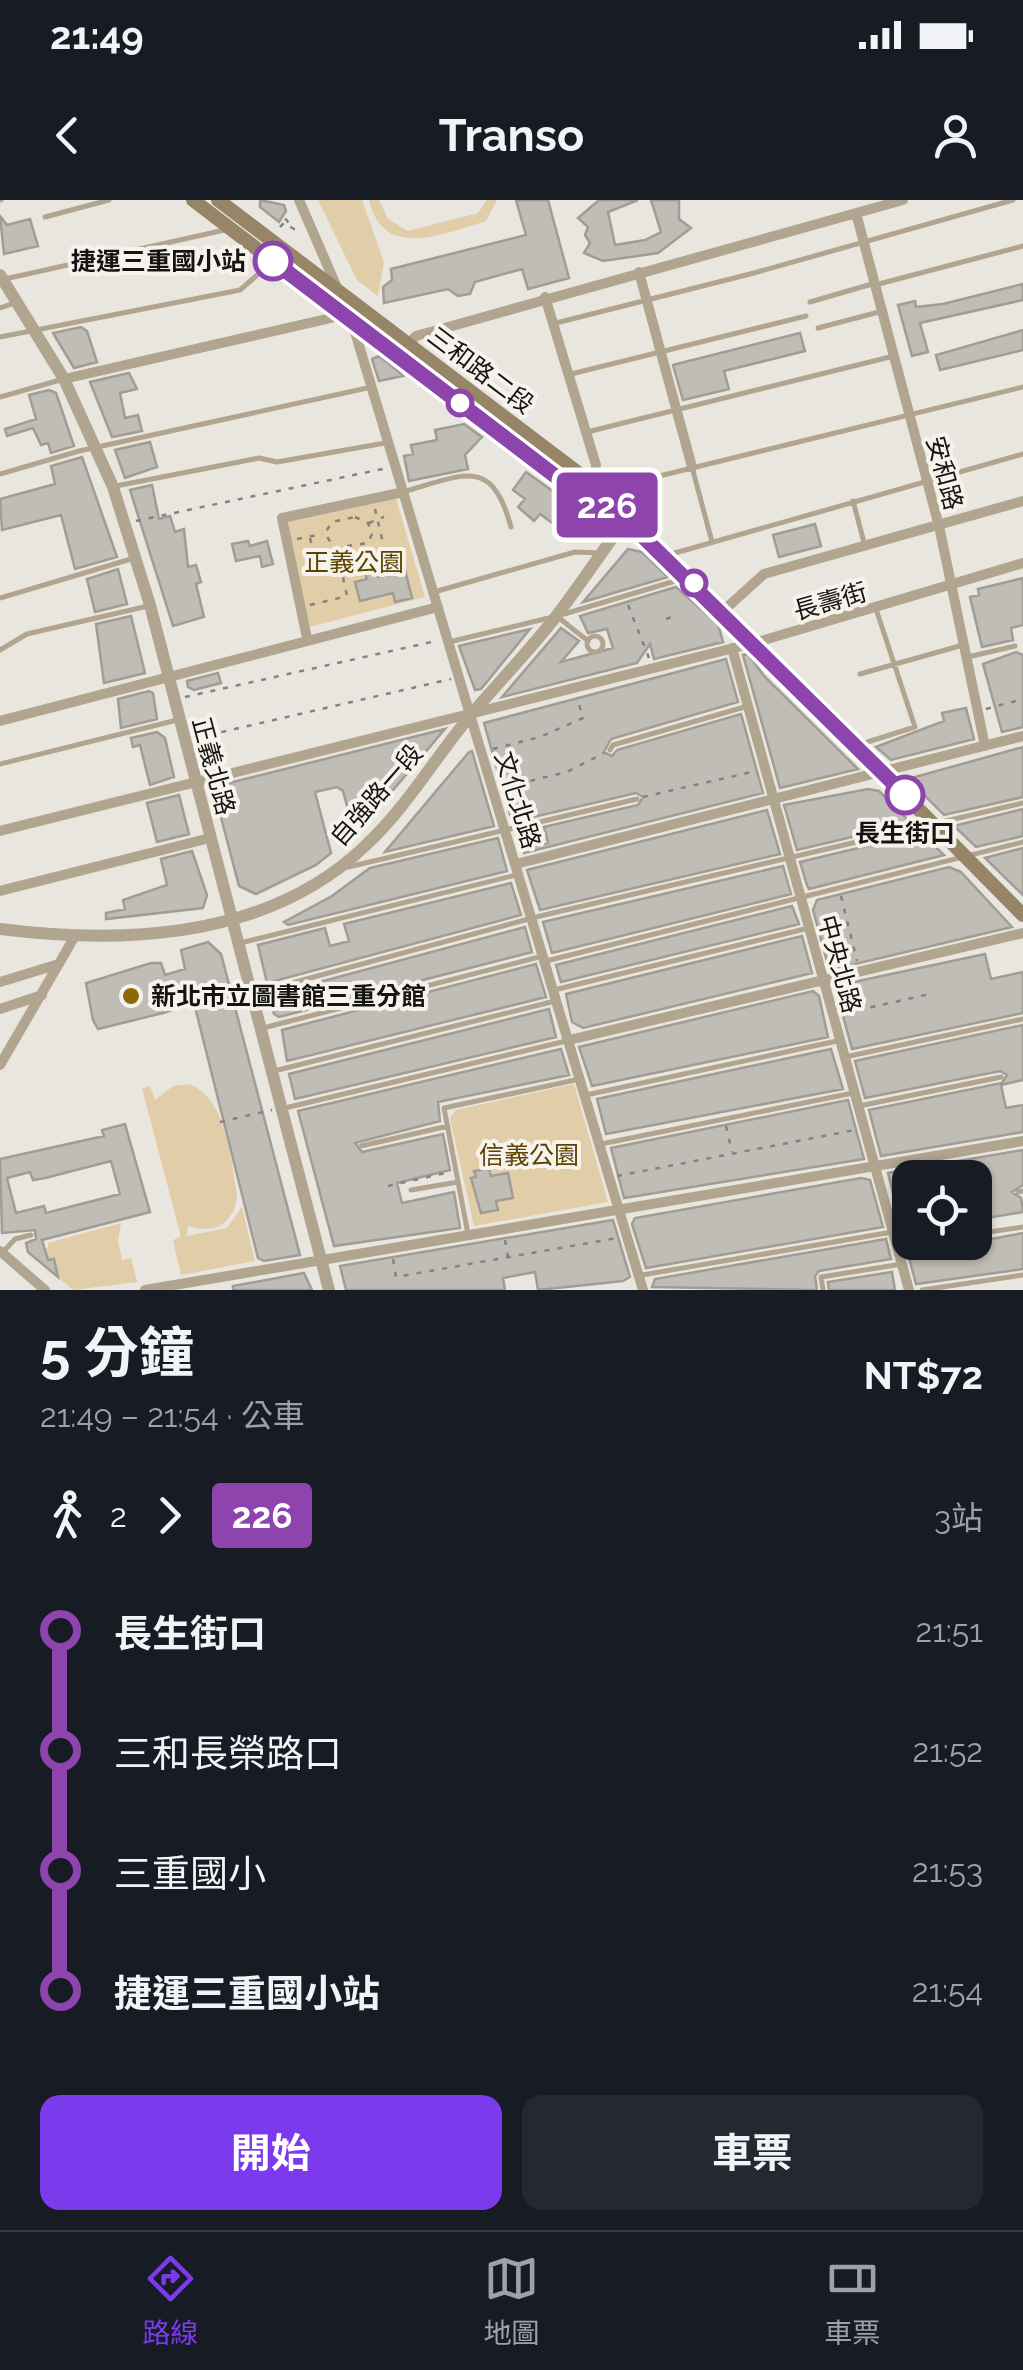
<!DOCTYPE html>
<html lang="zh-TW">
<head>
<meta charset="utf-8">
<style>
	body { margin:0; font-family:Raleway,"Noto Sans TC",sans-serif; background:#242831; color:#f1f3f6; height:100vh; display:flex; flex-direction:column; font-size:38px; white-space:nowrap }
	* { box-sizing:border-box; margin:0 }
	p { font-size:32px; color:#9ea1a6 }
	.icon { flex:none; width:55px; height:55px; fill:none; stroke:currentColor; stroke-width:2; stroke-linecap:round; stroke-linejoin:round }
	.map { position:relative; height:1090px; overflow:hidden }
	.sheet { display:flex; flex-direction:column; background:#171b24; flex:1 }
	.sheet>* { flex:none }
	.badge { padding:0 20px; border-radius:8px; font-size:35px; line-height:65px }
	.tools { position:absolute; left:892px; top:960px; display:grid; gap:20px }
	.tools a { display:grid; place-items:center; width:100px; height:100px; border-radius:20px; background:#171b24; box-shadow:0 2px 8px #0004; font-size:50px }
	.map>.badge { position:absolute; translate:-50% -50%; box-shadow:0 0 0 5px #fff }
	.legs { display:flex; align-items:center; gap:15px; height:110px; padding:0 40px; font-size:32px }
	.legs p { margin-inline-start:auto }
	.overview { display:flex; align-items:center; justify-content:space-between; height:170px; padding:0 40px }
	h1 { font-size:55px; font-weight:700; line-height:75px }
	.cta { display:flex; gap:20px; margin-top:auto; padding:20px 40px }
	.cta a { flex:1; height:115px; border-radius:20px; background:#7c3aed; color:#fff; font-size:40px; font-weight:700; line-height:115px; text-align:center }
	.cta a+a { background:#242831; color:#f1f3f6 }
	ul { padding:0 40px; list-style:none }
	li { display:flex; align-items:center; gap:35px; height:120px; font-size:38px }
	li i { display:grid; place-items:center; width:15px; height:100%; margin:0 12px; background:currentColor }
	li i::after { content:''; width:25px; height:25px; margin:-12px; border:8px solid; border-radius:50%; background:#171b24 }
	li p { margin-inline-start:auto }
	li:first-child i { background:linear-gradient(#0000 50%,currentColor 0) }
	li:last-child i { background:linear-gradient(currentColor 50%,#0000 0) }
	.status { display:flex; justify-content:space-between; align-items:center; height:70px; padding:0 50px; background:#171b24; direction:ltr }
	.status svg { height:28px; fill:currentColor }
	header { display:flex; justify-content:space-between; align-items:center; height:130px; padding:0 40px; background:#171b24; font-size:45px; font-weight:700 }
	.dock { display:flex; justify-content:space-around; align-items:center; height:140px; border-top:2px solid #363941; background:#171b24; font-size:28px; color:#9ea1a6 }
	.dock a { display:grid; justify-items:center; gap:5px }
	.dock .on { color:#7c3aed }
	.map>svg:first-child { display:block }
	.green { fill:#e1cda8 }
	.building { fill:#c0bdb6; stroke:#a09c96; stroke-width:2.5; fill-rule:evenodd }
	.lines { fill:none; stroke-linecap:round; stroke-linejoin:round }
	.path { stroke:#86837f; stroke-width:2.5; stroke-dasharray:5 8; stroke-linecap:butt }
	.service { stroke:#b1a590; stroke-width:5 }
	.minor { stroke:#b1a590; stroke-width:10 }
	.tertiary { stroke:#b1a590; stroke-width:12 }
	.secondary { stroke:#968566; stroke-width:14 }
	.line-1-casing { stroke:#fff; stroke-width:22 }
	.line-1 { stroke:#8e44ad; stroke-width:15 }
	.stop-1-dot { fill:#fff; stroke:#8e44ad; stroke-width:5 }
	.poi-dot { fill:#8d680b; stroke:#f6f3ec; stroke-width:4 }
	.labels { text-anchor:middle; stroke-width:8; stroke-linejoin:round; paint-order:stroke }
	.stop-label { font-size:25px; font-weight:bold; fill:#161412; stroke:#f6f3ec; text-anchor:end }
	.street-label { font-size:25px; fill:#161412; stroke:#f6f3ec }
	.park-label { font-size:25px; fill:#5e4302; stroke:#f6f3ec }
	.poi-label { font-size:25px; font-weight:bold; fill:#161412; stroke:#f6f3ec; text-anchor:start }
</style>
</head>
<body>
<div class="status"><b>21:49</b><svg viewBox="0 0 49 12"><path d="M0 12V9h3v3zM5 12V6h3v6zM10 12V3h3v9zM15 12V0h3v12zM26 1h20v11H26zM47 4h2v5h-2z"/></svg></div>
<header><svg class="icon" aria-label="back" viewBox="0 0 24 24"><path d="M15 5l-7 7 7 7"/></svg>Transo<svg class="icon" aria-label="person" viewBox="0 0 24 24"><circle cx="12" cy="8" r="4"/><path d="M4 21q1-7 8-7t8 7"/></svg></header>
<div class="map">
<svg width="1023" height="1090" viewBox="0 0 1023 1090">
	<rect width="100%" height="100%" fill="#e9e5df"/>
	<path class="green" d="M318 0H362L384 62 378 96 357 80Z
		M369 0H379L388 19 408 31 478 13 487 0H497L486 21C443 34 383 61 369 0Z
		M396 299 425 397 309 427 288 322Z
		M188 884C226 895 231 960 237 994 235 1023 215 1035 188 1026L187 1036 227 1028 242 1007 255 1061 181 1075 173 1040 181 1037 142 888 150 886 155 900 173 886Z
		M574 884 608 1002 474 1026 450 918 456 910Z
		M121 1023 118 1041 122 1060 131 1058 137 1082 73 1090 58 1077 55 1058 40 1062 29 1053 48 1048V1043Z"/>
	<path class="building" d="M260 0 284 5 286 11 279 22 260 7Z
		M516 0H548L569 78 528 89 522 69 475 82 470 94 458 96 448 89 384 103 383 87 392 80 391 69 526 35Z
		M599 0H638L608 12 615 45 645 40 661 32 651 0H679V19L691 28 658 53 603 61 584 53 590 43 585 35 588 27 578 18Z
		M0 16 7 25 30 19 38 46 4 54Z
		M1023 84V100L920 123 928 152 912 156 898 105 915 101 916 107 943 104Z
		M81 127 87 131 97 162 74 168 53 133Z
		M1023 130V150L940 170 936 155Z
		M800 133 805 151 724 171 729 189 683 200 673 165Z
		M379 156 397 170 403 176 379 181 372 159Z
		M129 173 137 189 120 193 125 218 138 215 142 231 112 237 90 182Z
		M49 190 56 193 74 246 51 253 48 243 41 245 33 228 7 236 5 229 36 219 29 195Z
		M464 224 482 237 465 255 468 269 409 281 404 256 413 254 411 245 437 240 435 230Z
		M150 242 157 267 125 278 115 250Z
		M82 257 117 357 75 369 61 315 2 330 0 299 55 284 51 266Z
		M526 272 575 307 559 328 540 314 534 321 518 307 525 299 513 290Z
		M152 285 159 319 170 316 175 332 184 329 188 367 196 365 201 382 196 384 204 417 173 426 130 290Z
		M815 324 821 346 779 357 773 335Z
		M248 341 250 346 267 341 273 364 262 367 260 356 236 361 232 344Z
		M628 349 642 352 668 377 583 402Z
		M376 368 378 377 405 370 412 398 395 402 393 393 360 401 355 382 367 379 364 371Z
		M118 369 127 404 95 412 87 379Z
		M1023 378V425L1011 428 1013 440 982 447 970 397 979 395 978 389Z
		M676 387 718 424 723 442 654 459 650 444 637 463 502 497 561 428 579 441 561 462 613 448 607 429 588 433 580 416Z
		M131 416 145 473 104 483 96 424Z
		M530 429 481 489 475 490 459 446Z
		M1016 452 1023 455V527L1002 532 983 464Z
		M748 454 764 476 858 569 780 588 743 455Z
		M726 459 738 502 611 539 604 552 612 556 617 550 741 514 763 593 524 653 523 649 548 643 544 627 638 605 643 597 636 593 512 622 484 523Z
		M218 473 221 483 194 490 188 487 187 481Z
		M149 491 153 493 157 519 121 528 118 499Z
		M966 508 974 539 891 560 876 547 944 521 942 513Z
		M445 529 365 623 347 606 343 591 337 587 315 592 331 653 316 665 256 694 239 686 213 587Z
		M157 532 165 538 174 577 150 585 140 545 133 547 131 538Z
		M1023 547V597L944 615 908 579Z
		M472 551 494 626 385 652 469 552Z
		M868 589 879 591 911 623 797 650 784 605Z
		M179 595 189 634 157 642 147 603Z
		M1023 609V636L976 647 954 626Z
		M767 610 780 654 540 710 527 670Z
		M921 633 944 655 809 689 807 685 800 662Z
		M498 638 507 671 288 725 284 722 332 696 370 668Z
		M1023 648V695L985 658Z
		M192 651 207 695 203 708 106 719V713L125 709 123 700 167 685 161 659Z
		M783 666 791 694 552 753 543 722Z
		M949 667 961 672 1012 727 838 768 828 765 813 710 817 700Z
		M511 683 521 715 267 783 258 745 325 728 330 746 349 741 344 724Z
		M792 706 799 724 561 782 556 765Z
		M525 727 532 752 279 817 274 814 271 795Z
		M802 736 812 773 583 828 572 822 566 794Z
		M208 742 221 754 300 1055 264 1061 258 1058 191 791 171 796 172 810 163 813 98 829 93 820 86 783 151 763H161L165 775 185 769 181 750Z
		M985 754 991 779 1023 772V813L852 849 835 786Z
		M536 764 546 797 287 861 282 830Z
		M813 791 819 796 828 837 592 886 579 847Z
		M549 809 556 837 295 899 289 874Z
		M1023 825V880L1001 885 1006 908 1023 905V932L881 956 869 910 1002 883 1007 875 1000 871 865 898 855 861Z
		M561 849 569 875 438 902 440 921 355 943 362 952 443 934 450 970 397 983 402 1003 454 992 460 1028 334 1046 298 911Z
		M831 849 843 889 606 934 597 899Z
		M848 900 864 959 624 998 611 948Z
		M125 924 150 1012 42 1040 48 1060 54 1059 58 1077 28 1052 26 1043 36 1039 35 1030 2 1033 0 959 104 936 102 930ZM111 961 120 994 46 1013 44 1006 16 1013 7 978 30 972 33 980 45 978Z
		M1023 950V985L1012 992 1021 998 1023 1012 987 1018 989 1026 975 1028V978H910V1037L904 1038 888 973Z
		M489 969 491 976 508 973 513 998 496 1001 498 1010 481 1013 471 978 476 977 474 971Z
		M861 978 870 980 883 1027 646 1068 632 1024 635 1018Z
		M613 1020 630 1077 623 1081 538 1090 535 1072 503 1078 505 1090H346L340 1066Z
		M1023 1033V1069L916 1084 907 1050 925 1042H975Z
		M886 1039 891 1059 819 1071 815 1076 817 1090 652 1087 655 1079Z
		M892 1072 895 1090H829L828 1082Z
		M304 1073 312 1090H233V1086Z"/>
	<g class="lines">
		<path class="path" d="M280 27 284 23 294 29 283 16
			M375 309 387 360
			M355 317 368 323 372 334 368 343 334 348 325 333 332 322Z
			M136 321 387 268
			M369 323 384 317
			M310 338 316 364
			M297 339 323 334
			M389 361 392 373
			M344 370V349
			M336 373 411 356
			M310 405 347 396 342 373
			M628 405 649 458
			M666 419 674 416
			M185 497 436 441
			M986 509 1023 499
			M196 538 451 479
			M493 549 540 537 583 518 577 497
			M505 587 567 572 604 553
			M643 597 756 571
			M841 696 857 761
			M845 813 930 794
			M220 922 272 910
			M726 926 732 952
			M617 976 855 930
			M388 986 450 972
			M505 1040 508 1057
			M393 1059 396 1077 617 1038"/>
		<path class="service" d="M0 0H1
			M45 17 109 0
			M5 79 229 29
			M875 85 1023 46
			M810 102 872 84
			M0 108 15 103
			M556 123 754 73 1013 0
			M818 128 879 112
			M0 137 240 90 271 63
			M571 174 806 116
			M0 197 60 180
			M587 232 894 156
			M692 267 712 342
			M0 274 79 251 372 187
			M116 286 259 258 277 262 385 243
			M406 291C465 274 492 257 511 327
			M594 292 1023 187
			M853 301 865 346
			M668 355 1023 254
			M434 392 575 352 600 353
			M0 398 131 359
			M564 414 682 379
			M559 418 588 441
			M587 444a8 8 0 1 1 16 0a8 8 0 1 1-16 0Z
			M449 442 553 417
			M0 450 27 434 148 406
			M968 457 1015 446
			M860 474 963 445
			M858 545 915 527 876 409
			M610 550 613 545 748 506
			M0 564 177 520
			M344 668 637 599
			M240 743 516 675
			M546 761 1023 642
			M554 790 809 728
			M254 793 540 716 1023 603
			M263 828 543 756
			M845 857 1023 819
			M274 871 555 801
			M586 895 837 841
			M859 906 1001 877
			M285 908 566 841
			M601 944 853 893
			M361 946 448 926
			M411 990 458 982
			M1018 992 1023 991
			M468 1034 444 908 580 879
			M975 1034 1023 1027
			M897 1046 919 1042
			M2 1053 15 1039 31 1035
			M642 1075 892 1032
			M823 1090 821 1077 902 1064
			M922 1090 1023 1075"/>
		<path class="minor" d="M299 0 352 122 643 1090
			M856 13 939 326 985 546
			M639 72 692 267
			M545 97 596 265 592 292
			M398 155 416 136 903 0
			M64 179 344 115
			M722 412 764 374 1023 301
			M307 438 282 318 404 292
			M732 448 909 1090
			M0 521 438 407
			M0 631 754 443 1023 363
			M516 664 1023 536
			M0 691 210 638
			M0 782 59 764
			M0 809 42 795
			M569 840 1023 733
			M0 865 75 736
			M0 1051 45 1090
			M145 1090 1023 941"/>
		<path class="tertiary" d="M0 75 64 179 113 287 150 405 329 1090
			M0 729C125 745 269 738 365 646 407 607 434 559 470 516 498 483 528 452 554 419 579 387 601 352 626 320"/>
		<path class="secondary" d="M193 0 571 289 592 292
			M218 0 581 275 592 292 716 404 1023 715"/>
	</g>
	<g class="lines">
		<g class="line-1-casing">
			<path id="line-1" d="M273 61 571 288 592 292 626 320 905 595"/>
		</g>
		<use href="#line-1" class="line-1"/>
	</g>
	<g class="stop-1-dot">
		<circle cx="273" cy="61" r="18"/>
		<circle cx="460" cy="203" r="12"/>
		<circle cx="694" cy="383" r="12"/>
		<circle cx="905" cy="595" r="18"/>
	</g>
	<circle class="poi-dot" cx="131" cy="796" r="10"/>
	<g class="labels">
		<g class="stop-label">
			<text x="246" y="70">捷運三重國小站</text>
			<text x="905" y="642" text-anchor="middle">長生街口</text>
		</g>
		<g class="street-label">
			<text transform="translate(481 170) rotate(37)" y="9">三和路二段</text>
			<text transform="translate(945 273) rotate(75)" y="9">安和路</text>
			<text transform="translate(830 401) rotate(-16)" y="9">長壽街</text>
			<text transform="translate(214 566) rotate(75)" y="9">正義北路</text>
			<text transform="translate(376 595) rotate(-49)" y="9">自強路一段</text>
			<text transform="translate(518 600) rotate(73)" y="9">文化北路</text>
			<text transform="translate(840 764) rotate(75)" y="9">中央北路</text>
		</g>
		<g class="park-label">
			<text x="354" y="371">正義公園</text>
			<text x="529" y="964">信義公園</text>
		</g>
		<g class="poi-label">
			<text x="151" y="805">新北市立圖書館三重分館</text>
		</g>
	</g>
</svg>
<div class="tools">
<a><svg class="icon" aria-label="locate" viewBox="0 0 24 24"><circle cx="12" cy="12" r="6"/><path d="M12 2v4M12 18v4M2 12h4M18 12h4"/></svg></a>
</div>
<b class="badge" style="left:607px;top:305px;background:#8e44ad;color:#fff">226</b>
</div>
<section class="sheet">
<div class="overview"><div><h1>5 分鐘</h1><p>21:49 – 21:54 · 公車</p></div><b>NT$72</b></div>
<div class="legs"><svg class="icon" aria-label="walk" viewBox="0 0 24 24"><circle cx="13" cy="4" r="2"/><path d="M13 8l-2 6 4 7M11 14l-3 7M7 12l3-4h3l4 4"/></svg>2<svg class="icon" aria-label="forward" viewBox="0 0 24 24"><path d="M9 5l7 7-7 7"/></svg><b class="badge" style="background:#8e44ad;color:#fff">226</b><p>3站</p></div>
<ul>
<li><i style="color:#8e44ad"></i><b>長生街口</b><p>21:51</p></li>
<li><i style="color:#8e44ad"></i><span>三和長榮路口</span><p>21:52</p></li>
<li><i style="color:#8e44ad"></i><span>三重國小</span><p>21:53</p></li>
<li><i style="color:#8e44ad"></i><b>捷運三重國小站</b><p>21:54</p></li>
</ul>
<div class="cta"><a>開始</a><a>車票</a></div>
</section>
<nav class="dock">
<a class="on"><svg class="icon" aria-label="directions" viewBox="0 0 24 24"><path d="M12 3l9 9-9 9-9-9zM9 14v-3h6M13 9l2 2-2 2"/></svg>路線</a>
<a><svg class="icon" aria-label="map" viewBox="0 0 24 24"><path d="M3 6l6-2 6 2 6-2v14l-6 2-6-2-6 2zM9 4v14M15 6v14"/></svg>地圖</a>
<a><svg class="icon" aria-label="tickets" viewBox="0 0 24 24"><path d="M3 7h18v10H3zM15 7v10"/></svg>車票</a>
</nav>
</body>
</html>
